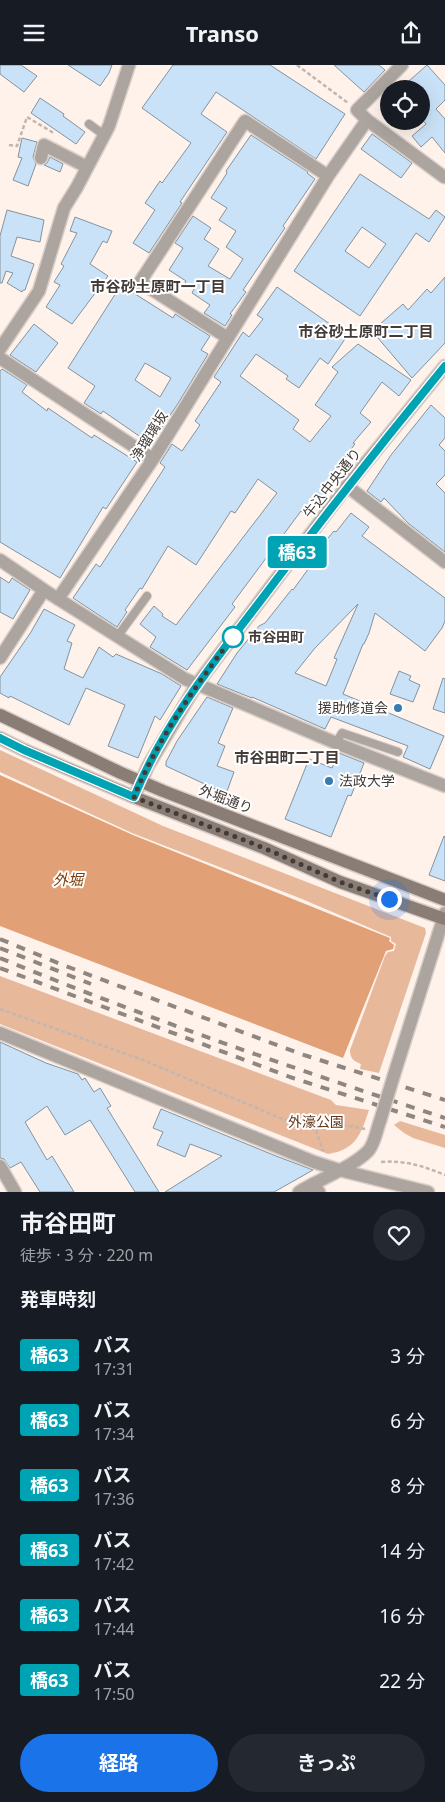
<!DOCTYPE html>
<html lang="ja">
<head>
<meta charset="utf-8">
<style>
	body { margin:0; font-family:"Noto Sans","Noto Sans JP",sans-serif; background:#242831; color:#f1f3f6; height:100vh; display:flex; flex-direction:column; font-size:19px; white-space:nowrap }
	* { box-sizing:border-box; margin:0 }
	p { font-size:16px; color:#9ea1a6 }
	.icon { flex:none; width:28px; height:28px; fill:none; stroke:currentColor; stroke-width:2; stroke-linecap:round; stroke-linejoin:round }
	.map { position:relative; height:1127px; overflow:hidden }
	.panel { display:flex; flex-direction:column; background:#171b24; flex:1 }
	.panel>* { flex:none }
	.badge { padding:0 10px; border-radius:4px; font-size:18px; line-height:32px }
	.fabs { position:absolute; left:380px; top:15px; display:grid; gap:10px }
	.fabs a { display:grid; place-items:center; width:50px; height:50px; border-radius:50%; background:#171b24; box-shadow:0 5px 20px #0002; font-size:25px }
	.you { position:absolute; width:25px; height:25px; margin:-12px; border:4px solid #fff; border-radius:50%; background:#1a73e8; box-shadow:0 0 0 8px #1a73e833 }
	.map>.badge { position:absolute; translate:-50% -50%; box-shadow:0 0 0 2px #fff }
	h2 { padding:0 20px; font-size:19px; line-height:45px }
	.round { display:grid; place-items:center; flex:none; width:52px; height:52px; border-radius:26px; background:#242831 }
	.head { display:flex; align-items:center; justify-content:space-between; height:85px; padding:0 20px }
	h1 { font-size:24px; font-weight:700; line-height:38px }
	.button { display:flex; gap:10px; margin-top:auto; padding:10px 20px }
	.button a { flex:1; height:58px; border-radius:30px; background:#1a73e8; color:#fff; font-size:20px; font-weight:700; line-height:58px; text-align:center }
	.button a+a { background:#242831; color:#f1f3f6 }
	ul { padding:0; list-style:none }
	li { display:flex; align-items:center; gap:15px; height:65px; padding:0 20px }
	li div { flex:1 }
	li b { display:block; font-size:19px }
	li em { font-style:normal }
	li .badge { min-width:55px; font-weight:700; text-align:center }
	header { display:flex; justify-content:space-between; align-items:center; height:65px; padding:0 20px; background:#171b24; font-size:22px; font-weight:700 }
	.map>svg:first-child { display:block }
	.green { fill:#e8b89a }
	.water { fill:#e1a075 }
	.building { fill:#cae2f7; stroke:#8393a0; fill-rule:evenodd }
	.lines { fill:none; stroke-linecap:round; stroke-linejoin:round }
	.service-casing { stroke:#d9cdc7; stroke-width:10 }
	.minor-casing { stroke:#d9cdc7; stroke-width:15 }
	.tertiary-casing { stroke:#d9cdc7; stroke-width:15 }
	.secondary-casing { stroke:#d9cdc7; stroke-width:15 }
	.path { stroke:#c1b6b0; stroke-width:2.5; stroke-dasharray:4 2.5; stroke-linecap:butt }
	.service { stroke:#aca49f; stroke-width:8 }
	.minor { stroke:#aca49f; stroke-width:12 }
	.tertiary { stroke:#aca49f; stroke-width:12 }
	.secondary { stroke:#897d75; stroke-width:12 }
	.rail { stroke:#8f8680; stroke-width:4; stroke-dasharray:9 9; stroke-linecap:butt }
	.tertiary-bridge-casing { stroke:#d9cdc7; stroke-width:15; stroke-linecap:butt }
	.tertiary-bridge { stroke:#aca49f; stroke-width:12 }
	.line-casing { stroke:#fff; stroke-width:11 }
	.line { stroke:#00a3b4; stroke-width:8 }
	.walk { stroke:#433b37; stroke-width:5; stroke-dasharray:0 9 }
	.stop-dot { fill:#fff; stroke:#00a3b4; stroke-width:2.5 }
	.poi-dot { fill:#357db1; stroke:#fff; stroke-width:2 }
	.labels { text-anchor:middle; stroke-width:4; stroke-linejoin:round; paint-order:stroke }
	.street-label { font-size:14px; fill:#433b37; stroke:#fff }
	.stop-label { font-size:14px; font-weight:bold; fill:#433b37; stroke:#fff; text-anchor:start }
	.poi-label { font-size:14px; fill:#433b37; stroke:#fff; text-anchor:end }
	.park-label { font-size:14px; fill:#633718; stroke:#fff }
	.neighbourhood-label { font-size:15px; font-weight:bold; fill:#433b37; stroke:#fff }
	.water-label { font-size:15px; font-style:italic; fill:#7b3f0d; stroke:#fff }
</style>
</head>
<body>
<header><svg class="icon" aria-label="menu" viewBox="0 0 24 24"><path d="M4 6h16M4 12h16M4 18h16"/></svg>Transo<svg class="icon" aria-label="share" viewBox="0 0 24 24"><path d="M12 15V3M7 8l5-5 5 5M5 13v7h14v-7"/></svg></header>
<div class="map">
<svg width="445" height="1127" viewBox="0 0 445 1127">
	<rect width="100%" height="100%" fill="#fef2eb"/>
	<path class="green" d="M0 685 163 761 425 863 426 868 379 1008 360 1004 361 999C354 996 350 994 350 985L385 891 388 887 394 886 396 879 391 876V872L302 834 132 768 0 707Z
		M0 911 331 1035 336 1040 369 1045C361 1069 356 1085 328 1089L0 959Z
		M400 1056 445 1070V1083L413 1073 404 1068 394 1060Z"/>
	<path class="water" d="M0 710 133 770 390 873 389 876 394 880 393 884 386 886 343 993 0 861Z"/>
	<path class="building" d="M0 0H21L37 11 24 27 0 9Z
		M68 0H112L109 8 100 21Z
		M173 0H270L345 49 316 94 216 27 201 49 227 67 180 137 182 138 149 188 133 178 155 145 145 138 160 116 162 118 191 78 142 43Z
		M334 0H379L385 5 364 27Z
		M427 0 445 20V35L436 44 445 54V88L432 72 421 82 412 71 426 59 421 53V24H400Z
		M40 33 64 49 63 51 85 67 76 79 31 48Z
		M372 69 412 98 401 113 361 84Z
		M251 70 308 107 307 108 315 114 283 161 285 163 243 225 246 227 230 249 232 250 225 261 204 248 210 240 192 228 194 224 185 218 186 216 169 205 183 183 175 178 193 151 211 163 204 174 219 184 208 201 230 214 243 194 226 182 236 166 219 155 227 143 211 133 227 108 226 106Z
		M22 73 37 77 33 92 36 99 28 121 13 115 22 93 18 92Z
		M50 92 63 99 60 107 44 100 47 98Z
		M360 109 429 154 436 145 445 152 429 177 416 168 360 251 294 206ZM362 162 386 179 369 203 345 186Z
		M7 145 44 155 40 177 17 172 11 191 34 199 25 225H23L22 227 7 218 13 208 6 206 2 218H0V171Z
		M75 152 112 166 107 178 103 176 90 199 108 211 72 259 46 242 60 220 54 217 64 201 61 199 77 168 70 166Z
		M445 212V278L412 313 372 266 403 239 408 245 427 224 431 228Z
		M121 220 173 253 175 249 210 271 201 285 208 289 177 340 160 365 152 359 142 373 103 346 101 349 84 338 95 321 68 303ZM145 298 171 313 160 332 135 315Z
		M277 222 347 271 328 299 320 293 299 323 286 314 288 311 256 289 240 311 299 355 293 364 310 377 331 351 315 340 338 307 332 302 358 279 411 315 399 331 382 317 360 348 371 357 353 378 355 379 338 401 342 405 308 451 301 446 232 539 235 542 187 605 150 582 156 572 140 559 154 541 163 549 162 551 176 560 277 428 258 414 235 448 231 446 196 500 168 481 142 524 140 523 125 545 127 547 117 562 73 533 96 499 100 502 165 402 160 398 172 379 182 386 200 360 195 356 221 317 214 312 243 267 249 272 263 254 257 250Z
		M34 259 58 278 36 307 10 290Z
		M2 304 27 320 22 327 47 346 48 343 92 373 94 370 137 397 106 444 103 442 60 513 0 477V306Z
		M431 340 445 353V373L439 380 445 386V410L436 419 445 428V487L408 458 384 433 381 437 367 426 391 390Z
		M351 448 369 462 362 471 445 533V556L442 563 425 586 375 548 369 568 364 579H363L343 629 444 671 430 704 403 692 408 681 331 652 325 664 252 632V633L217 619 237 588 259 561 265 558 292 524 293 525 325 481 323 479 334 466 336 467ZM358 539 334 593 337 594 326 621 295 608 315 583Z
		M0 512 9 518 12 513 30 525 13 554 0 547Z
		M44 544 75 560 67 576 72 578 64 604 83 613 99 582 113 592 116 589 162 609 181 621 160 655 155 651 138 693 108 681 125 640 86 623 69 660 10 631 9 633 0 628V612L31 567Z
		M399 606 411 611 409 615 420 620 413 637 390 629Z
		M443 613 445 614V648L433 644Z
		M207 632 233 643 218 678 225 681 217 701 234 707 226 729 166 701V697L177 676Z
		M339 688 364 698 351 731 348 730 331 772 285 754 309 694 332 703Z
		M444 771 445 772V816L429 810Z
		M0 977 46 998 78 1009 82 1015 85 1013 94 1027 100 1023 111 1041 107 1043 159 1127H135L90 1055 65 1070 47 1041 25 1057 47 1095 52 1091 74 1127H40L21 1097 10 1103 4 1094 0 1093Z
		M161 1044 276 1091 313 1105 274 1127H165L222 1091 190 1079 185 1092 157 1080 163 1067 153 1063Z"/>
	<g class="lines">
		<g class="service-casing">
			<path id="service" d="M89 59 104 70
				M117 572 147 531
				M336 678 342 668 398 687"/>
		</g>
		<g class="minor-casing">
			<path id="minor" d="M402 0 357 45 367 55 444 112 445 111
				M41 93 44 80 87 102
				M228 273 140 217 245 56 328 111
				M0 293 153 394
				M347 421 445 497
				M0 495 44 525
				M58 534 153 394 328 111 367 55
				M0 593 44 525 185 614 336 678 445 721
				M0 968 314 1097 339 1105
				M0 1101 15 1127
				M313 1119 319 1127"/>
		</g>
		<g class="tertiary-casing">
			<path id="tertiary" d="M0 284 39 226 64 143 77 122 109 61 129 0
				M134 732 148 701 197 619 347 421 445 301
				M394 1010 445 848
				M339 1105 428 1127
				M299 1127C318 1115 355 1101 369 1085 375 1077 377 1064 380 1056"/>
		</g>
		<g class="secondary-casing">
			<path id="secondary" d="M0 650 121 708 163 726 445 835
				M0 673 24 685 134 732 264 783 340 817 445 854"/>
		</g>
		<path class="path" d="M297 0 348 38
			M9 80 17 81 27 52 52 67 50 70
			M0 944 143 995 292 1058 350 1061 365 1064
			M314 1059 323 1086
			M381 1097C405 1095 423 1101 445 1110"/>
		<use href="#service" class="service"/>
		<use href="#minor" class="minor"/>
		<use href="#tertiary" class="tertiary"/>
		<use href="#secondary" class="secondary"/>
		<path class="rail" d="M0 874 63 900 301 989 445 1035
			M0 883 91 919
			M0 893C146 953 295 1004 445 1053
			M0 903 290 1012 445 1062"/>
		<g class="tertiary-bridge-casing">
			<path id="tertiary-bridge" d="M380 1056 394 1010"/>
		</g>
		<use href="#tertiary-bridge" class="tertiary-bridge"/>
	</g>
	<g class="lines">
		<g class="line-casing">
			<path id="line" d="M0 673 24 685 134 732C163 661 212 599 258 539 319 458 381 379 445 301"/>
		</g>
		<use href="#line" class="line"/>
		<path class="walk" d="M233 572C196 620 157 675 134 732L264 783 340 817 389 834"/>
	</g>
	<circle class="stop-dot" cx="233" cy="572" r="10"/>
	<g class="poi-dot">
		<circle cx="398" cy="643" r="5"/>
		<circle cx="329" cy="716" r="5"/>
	</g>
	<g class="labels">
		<g class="street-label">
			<text transform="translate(149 371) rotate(-58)" y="5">浄瑠璃坂</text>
			<text transform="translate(332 418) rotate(-52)" y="5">牛込中央通り</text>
			<text transform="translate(226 734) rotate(21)" y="5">外堀通り</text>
		</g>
		<g class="stop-label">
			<text x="248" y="577">市谷田町</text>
		</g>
		<g class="poi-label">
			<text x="388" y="648">援助修道会</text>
			<text x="339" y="721" text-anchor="start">法政大学</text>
		</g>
		<g class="park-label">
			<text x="316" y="1062">外濠公園</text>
		</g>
		<g class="neighbourhood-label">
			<text x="158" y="227">市谷砂土原町一丁目</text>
			<text x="366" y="272">市谷砂土原町二丁目</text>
			<text x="287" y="698">市谷田町二丁目</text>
		</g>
		<g class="water-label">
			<text x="68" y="820">外堀</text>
		</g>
	</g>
</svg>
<div class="fabs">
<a><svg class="icon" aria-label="locate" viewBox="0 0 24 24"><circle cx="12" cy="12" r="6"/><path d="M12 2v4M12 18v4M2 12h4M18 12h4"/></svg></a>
</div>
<div class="you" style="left:389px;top:834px"></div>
<b class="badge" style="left:297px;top:487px;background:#00a3b4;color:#fff">橋63</b>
</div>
<section class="panel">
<div class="head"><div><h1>市谷田町</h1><p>徒歩 · 3 分 · 220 m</p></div><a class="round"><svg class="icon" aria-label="heart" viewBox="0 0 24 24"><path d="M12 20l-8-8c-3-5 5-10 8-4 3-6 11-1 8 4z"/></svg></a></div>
<h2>発車時刻</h2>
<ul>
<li><span class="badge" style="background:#00a3b4;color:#fff">橋63</span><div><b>バス</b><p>17:31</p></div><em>3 分</em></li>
<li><span class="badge" style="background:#00a3b4;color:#fff">橋63</span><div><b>バス</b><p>17:34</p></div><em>6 分</em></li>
<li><span class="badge" style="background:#00a3b4;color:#fff">橋63</span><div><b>バス</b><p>17:36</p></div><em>8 分</em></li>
<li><span class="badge" style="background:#00a3b4;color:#fff">橋63</span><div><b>バス</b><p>17:42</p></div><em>14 分</em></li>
<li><span class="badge" style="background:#00a3b4;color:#fff">橋63</span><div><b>バス</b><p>17:44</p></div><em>16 分</em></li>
<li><span class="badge" style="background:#00a3b4;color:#fff">橋63</span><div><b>バス</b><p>17:50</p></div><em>22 分</em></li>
</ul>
<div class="button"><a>経路</a><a>きっぷ</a></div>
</section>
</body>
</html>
